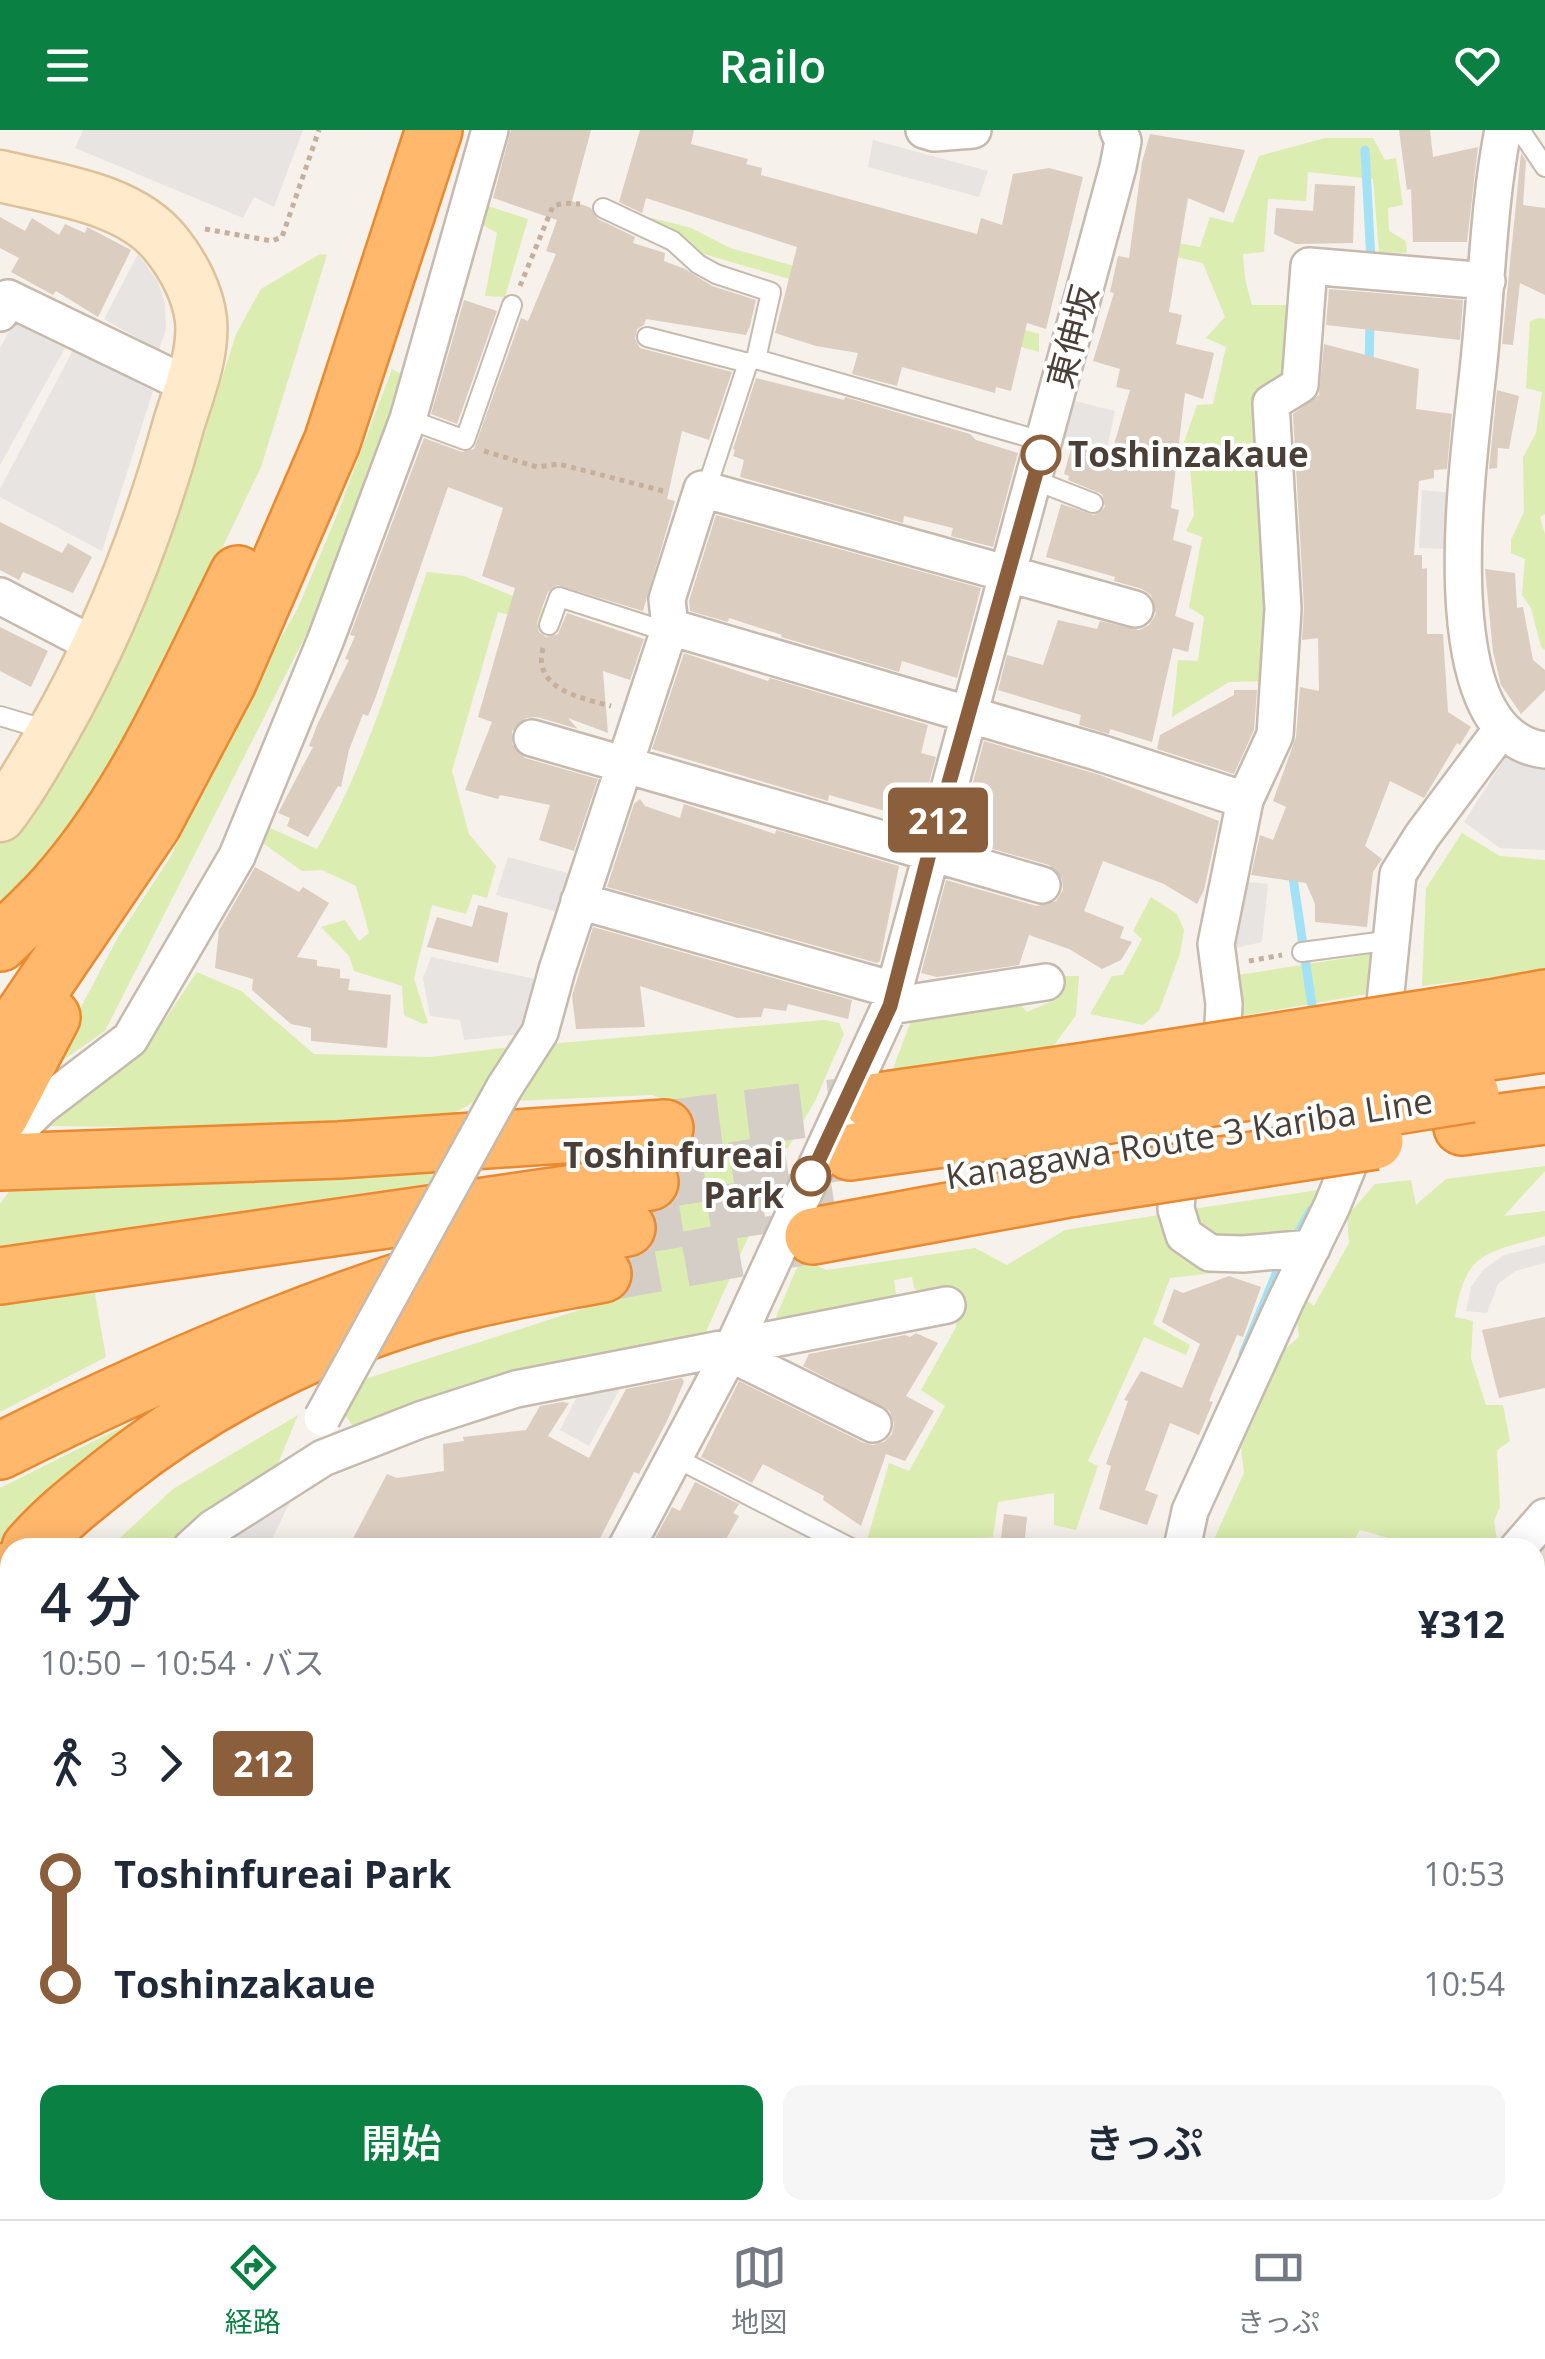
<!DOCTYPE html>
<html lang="ja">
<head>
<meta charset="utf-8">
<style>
	body { margin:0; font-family:"Open Sans","Noto Sans JP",sans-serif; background:#f6f6f7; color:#1f2937; height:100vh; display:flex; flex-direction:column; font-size:38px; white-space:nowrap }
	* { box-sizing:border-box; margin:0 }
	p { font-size:32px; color:#747a83 }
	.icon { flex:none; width:55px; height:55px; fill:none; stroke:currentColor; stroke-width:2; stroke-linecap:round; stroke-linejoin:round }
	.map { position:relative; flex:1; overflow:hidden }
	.details { position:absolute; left:0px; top:1408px; width:1545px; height:682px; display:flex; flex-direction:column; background:#fff; border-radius:30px 30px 0 0; box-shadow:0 5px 25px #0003 }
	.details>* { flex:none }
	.badge { padding:0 20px; border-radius:8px; font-size:35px; line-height:65px }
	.map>.badge { position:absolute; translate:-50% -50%; box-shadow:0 0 0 5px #fff }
	.legs { display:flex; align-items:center; gap:15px; height:110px; padding:0 40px; font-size:32px }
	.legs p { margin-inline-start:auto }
	.head { display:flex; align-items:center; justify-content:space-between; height:170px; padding:0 40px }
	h1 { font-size:55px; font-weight:600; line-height:75px }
	.primary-button { display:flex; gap:20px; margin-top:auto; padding:20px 40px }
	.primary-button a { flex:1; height:115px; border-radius:20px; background:#0b8043; color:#fff; font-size:40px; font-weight:600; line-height:115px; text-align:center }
	.primary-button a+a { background:#f6f6f7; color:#1f2937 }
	ul { padding:0 40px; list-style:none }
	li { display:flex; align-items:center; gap:35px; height:110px; font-size:38px }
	li i { display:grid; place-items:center; width:15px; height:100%; margin:0 12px; background:currentColor }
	li i::after { content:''; width:25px; height:25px; margin:-12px; border:8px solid; border-radius:50%; background:#fff }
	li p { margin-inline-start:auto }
	li:first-child i { background:linear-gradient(#0000 50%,currentColor 0) }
	li:last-child i { background:linear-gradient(currentColor 50%,#0000 0) }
	header { display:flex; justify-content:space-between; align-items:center; height:130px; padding:0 40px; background:#0b8043; color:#fff; font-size:45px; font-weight:600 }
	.tabs { display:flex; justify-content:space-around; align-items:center; height:140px; border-top:2px solid #e0e1e3; background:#fff; font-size:28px; color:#747a83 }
	.tabs a { display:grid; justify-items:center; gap:5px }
	.tabs .on { color:#0b8043 }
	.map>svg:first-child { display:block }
	.education { fill:#f0e4d3 }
	.green { fill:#dbedb0 }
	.parking { fill:#e7e4e2 }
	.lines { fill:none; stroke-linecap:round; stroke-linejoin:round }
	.stream { stroke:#a3e1f7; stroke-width:9 }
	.building { fill:#dccdc1 }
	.highway-tunnel { stroke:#d4cec6; stroke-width:55; stroke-dasharray:55 28; stroke-linecap:butt }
	.lane-casing { stroke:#c6baae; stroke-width:22 }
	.street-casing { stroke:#c6baae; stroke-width:40 }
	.secondary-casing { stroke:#ddc198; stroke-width:55 }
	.highway-casing { stroke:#ea8a30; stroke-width:60 }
	.path { stroke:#c6b09b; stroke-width:5; stroke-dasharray:5 5; stroke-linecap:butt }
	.lane { stroke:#fff; stroke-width:18 }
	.street { stroke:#fff; stroke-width:35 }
	.secondary { stroke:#ffebcb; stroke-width:50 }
	.highway { stroke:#ffb86c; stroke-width:55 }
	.street-bridge-casing { stroke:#c6baae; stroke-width:40; stroke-linecap:butt }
	.highway-bridge-casing { stroke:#ea8a30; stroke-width:60; stroke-linecap:butt }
	.street-bridge { stroke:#fff; stroke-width:35 }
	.highway-bridge { stroke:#ffb86c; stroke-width:55 }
	.line-1-casing { stroke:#fff; stroke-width:22 }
	.line-1 { stroke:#8b5e3c; stroke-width:15 }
	.stop-1-dot { fill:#fff; stroke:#8b5e3c; stroke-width:5 }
	.labels { text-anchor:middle; stroke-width:8; stroke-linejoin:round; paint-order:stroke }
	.street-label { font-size:35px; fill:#4b4037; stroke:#fff }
	.stop-label { font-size:35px; font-weight:bold; fill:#4b4037; stroke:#fff; text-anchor:start }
</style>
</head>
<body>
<header><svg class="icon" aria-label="menu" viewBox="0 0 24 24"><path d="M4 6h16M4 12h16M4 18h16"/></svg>Railo<svg class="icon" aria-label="heart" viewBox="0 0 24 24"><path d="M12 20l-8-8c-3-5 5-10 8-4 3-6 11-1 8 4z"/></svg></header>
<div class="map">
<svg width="1545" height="2089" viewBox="0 0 1545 2089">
	<rect width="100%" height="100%" fill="#f6f1ea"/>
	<path class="education" d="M1545 1408V1855L1535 1852V1421Z"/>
	<path class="green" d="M1325 8H1373L1385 30 1396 28 1403 75 1388 78 1389 101 1406 111 1407 123 1379 122 1373 49 1308 42 1306 71 1268 69 1264 122 1243 124 1245 149 1252 175H1297L1294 248 1262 267 1269 551 1229 552 1172 587 1178 530 1198 531 1204 487 1189 477 1202 407 1186 401 1194 385 1190 337 1178 329 1197 275 1213 274 1226 217 1206 208 1225 187 1203 133 1132 117 1134 105 1200 117 1210 87 1233 93 1259 26Z
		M482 74 528 89 505 167 485 166 497 103 478 92Z
		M648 87 691 98 730 118 1039 204V222L697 122Z
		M320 124 327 125 261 337 138 594 86 677 0 779V709L27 684 118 537 199 321 236 204 261 159Z
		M1539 188 1545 189V384L1540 387 1545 404V520L1541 517 1531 478 1522 465 1525 429 1511 423V410L1524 382 1523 327 1536 303 1542 262 1526 258 1530 191Z
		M392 239 407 247 315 487 105 901 63 930 62 913 118 807 171 726 242 575 298 478 339 380Z
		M427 442 464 446 545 479 542 493 498 482 452 641 469 704 496 736 487 768 473 764 466 784 432 775 414 848 428 893 423 894 404 885 402 856 354 841 349 826 321 797 345 790 359 811 369 803 356 756 322 740 302 741 260 711 268 697 317 719C367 634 394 535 427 442Z
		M1462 703 1500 726 1545 730V840L1422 856 1426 758Z
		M1151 767 1177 784 1184 800 1180 824 1159 881 1143 895 1090 884 1112 846 1123 845 1142 809 1133 801Z
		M1372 824 1373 863 1241 886 1232 846Z
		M197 842 241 861 314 924 430 927 511 917 481 968 447 987 261 998 43 996 154 906Z
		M1054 846H1079L1076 885 1053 917 893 939 912 888 1014 868 1027 882 1057 869Z
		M825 890 839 893 844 904 816 969 788 1018 770 1028 754 1061 758 1085 701 1213 356 1300 344 1284 362 1250 604 1172 682 1005 676 974 652 965 512 971 548 914Z
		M1545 1036V1041L1504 1086 1545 1081V1106C1486 1123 1465 1121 1455 1187L1473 1191 1471 1228 1486 1275H1503L1510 1311 1497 1320 1500 1377 1494 1391 1497 1410C1462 1432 1397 1410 1360 1400L1350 1417 1210 1418 1244 1343 1241 1318 1285 1219 1299 1207 1296 1182 1306 1170 1314 1176 1349 1113 1347 1086 1375 1054 1411 1050 1416 1075 1446 1049Z
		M441 1039 439 1049 426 1054 0 1116V1074L11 1059Z
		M1325 1059 1309 1093 1289 1104 1209 1107 1186 1080Z
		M1159 1085 1168 1106 1268 1137 1170 1148 1153 1194 1190 1215 1186 1225 1144 1207 1088 1331 1098 1336 1076 1400 1054 1395V1363L998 1372 993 1407 981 1408 980 1417H865L889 1333 909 1341 945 1276 921 1260 956 1197 958 1164 926 1167 914 1158 912 1147 894 1150 897 1171 781 1193 776 1187 803 1123 813 1134 827 1140 975 1118 1007 1135 1065 1100Z
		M94 1159 106 1227 0 1282V1174Z
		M198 1259 0 1426V1358Z
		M298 1285 277 1336 161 1417 109 1418 173 1359Z"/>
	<path class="parking" d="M83 0H303L274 77 254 67 243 88 75 18Z
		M873 10 988 41 979 67 868 37Z
		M138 124 158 152 165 174 166 199 159 220 104 189Z
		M15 191 65 218 0 335V218Z
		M73 220 153 261 102 421 0 367V359Z
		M1071 270 1115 281 1107 318 1059 308Z
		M1422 360 1452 363 1446 419 1419 418Z
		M1505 628 1545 631V720L1500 718 1464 692Z
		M508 727 571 744 561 783 496 765Z
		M1238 751 1268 754 1262 812 1227 820Z
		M431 827 535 849 523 904 464 910 460 890 430 886 423 848Z
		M1545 1115V1133L1515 1141 1498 1154 1487 1183 1466 1181 1471 1157 1483 1140 1504 1125Z
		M625 1249 589 1316 560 1300 583 1255Z
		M291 1370 268 1417H222L215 1414Z"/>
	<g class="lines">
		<path class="stream" d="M1365 20 1371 131
			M1369 236 1370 192
			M1292 741 1314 889
			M1294 1110 1311 1080
			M1243 1224 1281 1132"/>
	</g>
	<path class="building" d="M511 0H591L572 71 591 78 598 89 635 107 633 113 665 123 664 131 685 139 712 156 756 170 750 196 746 205 646 189 644 195 637 199 635 209 640 218 732 242 709 310 682 301 667 369 675 371 643 481 557 455 548 462 537 491 539 502 546 507 558 504 567 483 644 509 630 550 603 541 608 603 568 588 578 599 537 587 526 588 512 601V614L525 628 598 649 574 721 539 710 550 675 500 665 498 669 465 660 492 592 478 587 515 458 482 446 503 378 448 357 375 569 368 586 363 584 349 620 341 657 338 656 308 707 287 696 290 688 278 683 313 617 309 616 318 593 349 530 345 529 355 506 350 505 424 308 462 322 474 319 521 188 528 191 556 124 546 121 557 90 493 68Z
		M640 0H694L691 14 748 29 746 34 762 38 761 45 977 104 981 88 1002 95 1013 44 1049 38 1083 47 1046 199 1027 193 1011 261 996 257 995 263 902 237 897 256 852 244 858 223 816 216 775 203 797 117 646 68 642 83 619 72Z
		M1399 0H1430L1433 27 1478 17 1467 112H1413L1411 59 1407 60Z
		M1150 4 1245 20 1224 83 1188 68 1169 182 1182 185 1176 214 1214 223 1203 269 1185 263 1171 378 1179 380 1173 410 1192 416 1175 486 1194 493 1188 522 1173 518 1152 612 1110 599 1109 604 1079 595 1081 585 998 560 1007 525 1043 535 1058 490 1097 499 1100 491 1139 500 1149 495 1156 484 1151 465 1142 459 1114 451 1115 447 1046 427 1061 374 1094 385 1105 377 1102 364 1068 350 1069 346 1064 344 1072 315 1108 327 1111 325 1130 260 1116 257 1120 239 1093 231 1114 163 1110 162 1118 126 1129 128 1142 32Z
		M1521 23 1526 31 1523 75 1545 78V165L1520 153 1513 215 1502 214Z
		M1315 54 1355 56 1353 113 1296 114 1274 104 1276 78 1313 81Z
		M0 87 25 101 32 88 59 105 65 94 85 103 87 97 131 120 98 187 56 161 53 165 11 142 19 128 0 118Z
		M1329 159 1463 170 1460 210 1326 195Z
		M464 170 497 181 457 294 431 284Z
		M1324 214 1419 239 1416 279 1452 284 1447 339 1434 340V348L1419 351 1414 425H1422V439L1427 438V504H1443L1448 582 1471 597 1460 615 1457 613 1424 668 1390 651 1365 716 1382 729 1373 742 1367 797 1315 792V774L1306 753 1251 745 1260 705 1273 710 1286 677 1273 671 1296 607 1300 557 1319 561 1318 508 1302 510 1304 478 1293 284 1319 265Z
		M756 248 844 270 845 267 970 304 976 310 1018 323 993 417 951 406 953 398 904 386 903 393 740 347 744 330 733 326 735 320 733 319Z
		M1497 260 1519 266 1509 319 1498 318 1497 338 1489 339Z
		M716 385 981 458 957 548 902 531 899 542 781 507 782 505 729 488 728 492 690 481 689 471Z
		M0 392 62 423 68 413 92 427 73 463 23 442 19 450 0 440Z
		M1485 439 1515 443 1517 478 1523 477 1533 530 1545 540V560L1521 584 1501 555 1493 522Z
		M0 497 48 521 31 557 0 541Z
		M684 523 768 551 770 548 928 595 921 623 936 627 917 697 890 689 892 683 829 665 828 671 652 619Z
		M1234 560H1257L1254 600 1234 644 1157 619 1160 605 1234 565Z
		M984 611 1100 645 1219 691 1204 760 1197 774 1164 754 1103 731 1084 781 1124 797 1120 808 1132 812 1121 830 1102 839 1069 819 1029 805 1019 835 937 847 921 843 946 750 1037 776 1056 771 1063 760 1062 749 1049 735 958 709Z
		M640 669 645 676 680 688 684 674 775 704 776 700 899 736 880 831 877 833 607 757 634 674Z
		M255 737 299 762 303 757 329 773 297 827 317 830V836L340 839V848L350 849 348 860 391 865 387 918 311 911V898L291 894 252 860 253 849 215 838 219 800Z
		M478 775 508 783 498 833 427 817 437 787 472 797Z
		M593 797 852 870 848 889 788 874 786 881 764 878 761 887 737 888 640 856 645 897 576 899 572 866Z
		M1229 1146 1261 1157 1243 1207 1237 1205 1209 1271 1213 1272 1199 1305 1170 1293 1145 1360 1158 1365 1147 1395 1099 1379 1111 1336 1106 1334 1128 1271 1124 1270 1141 1241 1182 1258 1200 1214 1162 1192 1174 1159 1183 1163Z
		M1545 1187V1258L1499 1268 1482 1200Z
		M916 1203 938 1213 906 1266 934 1281 905 1331 886 1324 861 1396 823 1370 824 1366 763 1334 752 1353 701 1327 739 1251 864 1313 873 1315 884 1312 892 1304 894 1294 890 1281 803 1236 809 1224 905 1205 910 1207Z
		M682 1248 684 1252 667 1291 639 1344 634 1342 595 1418H348L387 1344 397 1348 444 1341 443 1314 464 1311 463 1307 526 1300 540 1276 562 1272 569 1273 548 1306 589 1328 626 1259Z
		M695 1352 739 1374 733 1383 739 1386 721 1418H650L672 1377 680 1381Z
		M1004 1384 1027 1387 1024 1418 1000 1416Z"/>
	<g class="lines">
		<path class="highway-tunnel" d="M665 998 872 972
			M650 1052 850 1022
			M627 1098 833 1065
			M603 1144 813 1106"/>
		<g class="lane-casing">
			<path id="lane" d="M1520 0 1545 37
				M603 78 673 111 698 134 716 144 771 162 756 229
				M647 207 748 233 756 229 1045 312
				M408 289 465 310 512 175
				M1034 350 1093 373
				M706 360 748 233
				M549 495 559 467 668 502
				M0 586 47 600
				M1302 822 1393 810
				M674 1327 851 1418
				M0 1980 10 1979"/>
		</g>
		<g class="street-casing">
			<path id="street" d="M924 0 934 3 973 0
				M1503 0C1489 71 1487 149 1480 221 1473 305 1421 606 1545 620
				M0 183 8 168 190 256
				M0 466 98 517
				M670 497 1097 622 1245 670
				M532 608 1042 755
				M579 771 894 860
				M890 876 1046 852
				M1381 912 1398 744 1422 706 1501 600
				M504 958 540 902 557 840 670 497 667 469 702 359 1135 479
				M4 1024 20 998 42 976 130 909 237 726 326 509 408 289 490 0
				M1312 1118 1243 1124 1210 1123 1184 1105 1176 1079 1182 993 1221 933 1224 874 1216 814 1245 670 1275 605 1283 479 1271 273 1300 255 1309 136 1487 151
				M729 1223 873 1294
				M191 1418 213 1398 323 1328 420 1290 516 1259 947 1175
				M626 1418 733 1217 890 876 1118 37 1123 11 1118 0
				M1182 1418 1190 1381 1286 1170 1332 1076 1362 1002
				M1518 1418 1545 1387
				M10 1623V1625
				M0 1702 10 1683
				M306 2080 320 2089
				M682 2080 689 2089
				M1088 2080 1092 2089
				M1281 2080 1285 2089
				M110 2089 116 2080
				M209 2089 215 2080
				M398 2089 404 2080
				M1130 2089 1141 2080"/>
		</g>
		<g class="secondary-casing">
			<path id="secondary" d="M0 46C53 59 130 68 166 114 183 135 198 163 201 190 204 224 189 261 179 293 149 402 109 504 53 602 37 630 20 660 0 686
				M1535 1995 1545 1973
				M1506 2089 1508 2080"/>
		</g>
		<g class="highway-casing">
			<path id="highway" d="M0 813C18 795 38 777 55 758 136 667 184 552 238 444
				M1491 878 1545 868
				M0 919 153 694 228 552 332 312 434 0
				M1482 923 1545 914
				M872 972 1086 941
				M0 986 52 887
				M1462 997 1545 986
				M850 1022 1086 989
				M0 1032 339 1020 665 998
				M813 1106 1074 1058
				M0 1146 650 1052
				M0 1321C153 1244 313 1174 478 1127 527 1114 577 1106 627 1098
				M30 1418C56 1388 85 1366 115 1342 220 1259 346 1199 476 1169 518 1159 561 1152 603 1144
				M0 1452 10 1440"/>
		</g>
		<path class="path" d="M205 99 272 111 282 107 319 0
			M520 156 553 76 564 73 580 74
			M484 321 537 337 559 334 667 362
			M543 518C532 559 581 568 611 576
			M1249 831 1282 825"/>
		<use href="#lane" class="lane"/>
		<use href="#street" class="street"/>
		<use href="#secondary" class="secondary"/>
		<use href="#highway" class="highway"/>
		<g class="street-bridge-casing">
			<path id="street-bridge" d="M322 1288 504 958"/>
		</g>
		<g class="highway-bridge-casing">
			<path id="highway-bridge" d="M1086 941 1491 878
				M1321 988 1471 964
				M1086 989 1482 923
				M1074 1058 1375 1011"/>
		</g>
		<use href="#street-bridge" class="street-bridge"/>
		<use href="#highway-bridge" class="highway-bridge"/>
	</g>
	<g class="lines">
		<g class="line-1-casing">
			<path id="line-1" d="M811 1046 890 876 929 724 1041 325"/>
		</g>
		<use href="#line-1" class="line-1"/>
	</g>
	<g class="stop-1-dot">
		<circle cx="1041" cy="325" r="18"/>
		<circle cx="811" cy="1046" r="18"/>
	</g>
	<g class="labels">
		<g class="street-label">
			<text transform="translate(1073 207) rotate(-75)" y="12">東伸坂</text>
			<text transform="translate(1189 1009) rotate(-9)" y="12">Kanagawa Route 3 Kariba Line</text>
		</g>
		<g class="stop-label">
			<text x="1068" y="337">Toshinzakaue</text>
			<text x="784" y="1038" text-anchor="end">Toshinfureai<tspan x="784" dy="40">Park</tspan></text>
		</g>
	</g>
</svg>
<b class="badge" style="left:938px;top:690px;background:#8b5e3c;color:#fff">212</b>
<section class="details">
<div class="head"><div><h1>4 分</h1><p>10:50 – 10:54 · バス</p></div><b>¥312</b></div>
<div class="legs"><svg class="icon" aria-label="walk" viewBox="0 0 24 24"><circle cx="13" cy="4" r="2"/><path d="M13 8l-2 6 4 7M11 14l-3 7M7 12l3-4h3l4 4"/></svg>3<svg class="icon" aria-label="forward" viewBox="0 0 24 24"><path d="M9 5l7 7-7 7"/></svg><b class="badge" style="background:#8b5e3c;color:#fff">212</b></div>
<ul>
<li><i style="color:#8b5e3c"></i><b>Toshinfureai Park</b><p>10:53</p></li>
<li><i style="color:#8b5e3c"></i><b>Toshinzakaue</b><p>10:54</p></li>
</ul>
<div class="primary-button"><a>開始</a><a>きっぷ</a></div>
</section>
</div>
<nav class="tabs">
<a class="on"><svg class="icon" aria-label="directions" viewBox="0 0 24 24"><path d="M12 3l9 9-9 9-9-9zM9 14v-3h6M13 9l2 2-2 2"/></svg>経路</a>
<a><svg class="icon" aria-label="map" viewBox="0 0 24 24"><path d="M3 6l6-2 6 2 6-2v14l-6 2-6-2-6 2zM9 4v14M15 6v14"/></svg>地図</a>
<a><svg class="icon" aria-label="tickets" viewBox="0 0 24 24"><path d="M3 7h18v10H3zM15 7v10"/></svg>きっぷ</a>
</nav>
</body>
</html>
